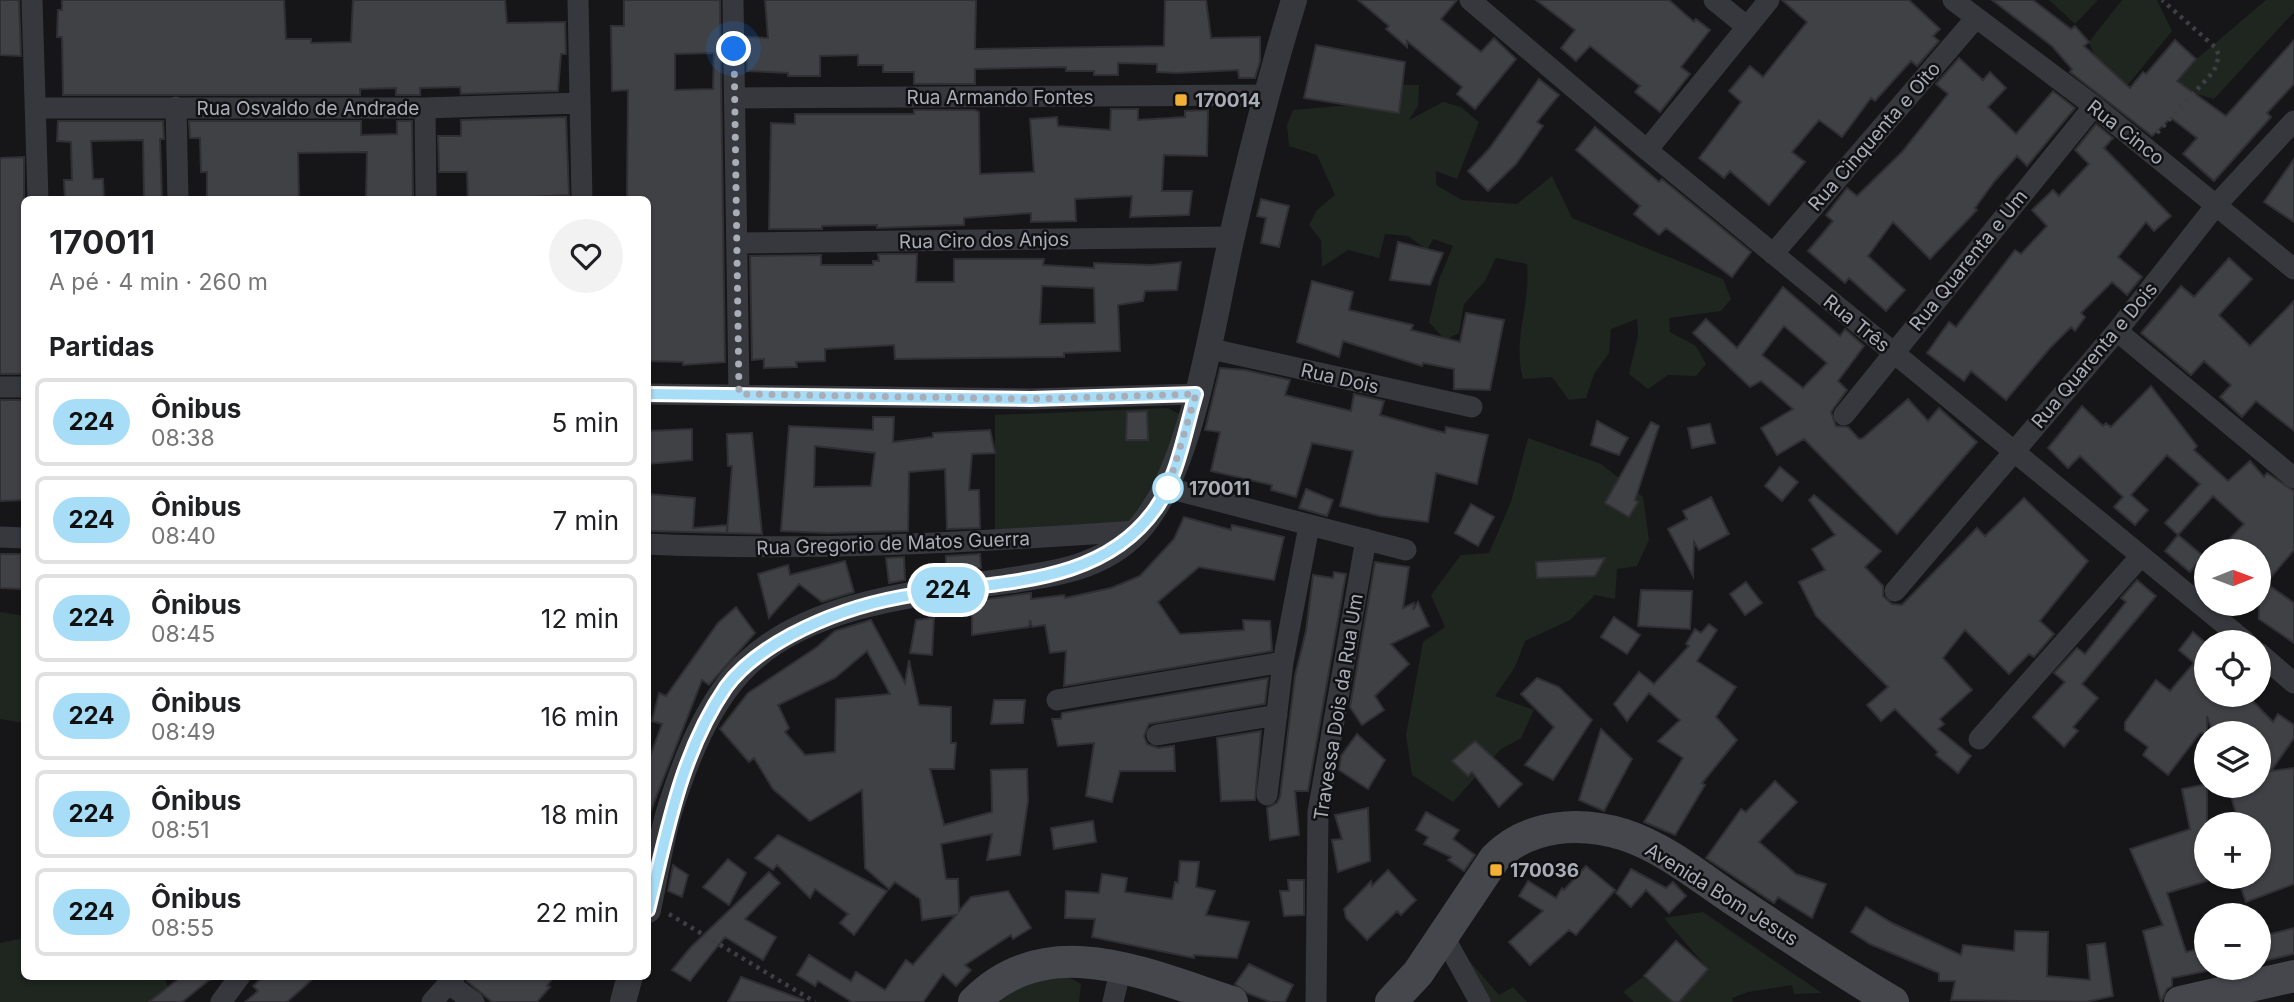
<!DOCTYPE html>
<html lang="pt">
<head>
<meta charset="utf-8">
<style>
	body { margin:0; font-family:Inter,sans-serif; background:#f2f2f2; color:#202124; height:100vh; display:flex; flex-direction:column; font-size:26px; white-space:nowrap }
	* { box-sizing:border-box; margin:0 }
	p { font-size:23px; color:#757577 }
	.icon { flex:none; width:38px; height:38px; fill:none; stroke:currentColor; stroke-width:2; stroke-linecap:round; stroke-linejoin:round }
	.map { position:relative; flex:1; overflow:hidden }
	.drawer { position:absolute; left:21px; top:196px; width:630px; height:784px; display:flex; flex-direction:column; background:#fff; border-radius:10px; box-shadow:0 2px 5px #0004 }
	.drawer>* { flex:none }
	.badge { padding:0 14px; border-radius:23px; font-size:24px; line-height:46px }
	.needle { width:46px; rotate:89deg }
	.tools { position:absolute; left:2194px; top:539px; display:grid; gap:14px }
	.tools a { display:grid; place-items:center; width:77px; height:77px; border-radius:50%; background:#fff; box-shadow:0 2px 5px #0004; font-size:35px }
	.you { position:absolute; width:35px; height:35px; margin:-18px; border:5px solid #fff; border-radius:50%; background:#1a73e8; box-shadow:0 0 0 10px #1a73e833 }
	.map>.badge { position:absolute; translate:-50% -50%; box-shadow:0 0 0 4px #fff }
	h2 { padding:0 28px; font-size:26px; line-height:63px }
	.round { display:grid; place-items:center; flex:none; width:74px; height:74px; border-radius:37px; background:#f2f2f2 }
	.summary { display:flex; align-items:center; justify-content:space-between; height:119px; padding:0 28px }
	h1 { font-size:33px; font-weight:700; line-height:52px }
	ul { padding:0; list-style:none }
	li { display:flex; align-items:center; gap:21px; height:88px; margin:0 14px 10px; padding:0 14px; border:4px solid #e0e0e0; border-radius:10px }
	li div { flex:1 }
	li b { display:block; font-size:26px }
	li em { font-style:normal }
	li .badge { min-width:77px; font-weight:700; text-align:center }
	.map>svg:first-child { display:block }
	.green { fill:#1e261f }
	.building { fill:#404145; stroke:#303034; stroke-width:2; fill-rule:evenodd }
	.lines { fill:none; stroke-linecap:round; stroke-linejoin:round }
	.path { stroke:#3d3f44; stroke-width:4.5; stroke-dasharray:3.5 5; stroke-linecap:butt }
	.minor { stroke:#37383d; stroke-width:21 }
	.tertiary { stroke:#37383d; stroke-width:26 }
	.secondary { stroke:#45474d; stroke-width:32 }
	.line-casing { stroke:#fff; stroke-width:16 }
	.line { stroke:#a8ddf7; stroke-width:10 }
	.walk { stroke:#a8adb8; stroke-width:7; stroke-dasharray:0 12.6 }
	.poi-dot { fill:#f2b134; stroke:#111113; stroke-width:2.5 }
	.stop-dot { fill:#fff; stroke:#a8ddf7; stroke-width:3.5 }
	.labels { text-anchor:middle; stroke-width:5; stroke-linejoin:round; paint-order:stroke }
	.street-label { font-size:19px; fill:#a8adb8; stroke:#111113 }
	.poi-label { font-size:19px; font-weight:bold; fill:#a8adb8; stroke:#111113; text-anchor:start }
	.stop-label { font-size:19px; font-weight:bold; fill:#a8adb8; stroke:#111113; text-anchor:start }
</style>
</head>
<body>
<div class="map">
<svg width="2294" height="1002" viewBox="0 0 2294 1002">
	<rect width="100%" height="100%" fill="#161618"/>
	<path class="green" d="M2049 0H2097V1L2075 24Z
		M2122 0H2157L2172 31 2122 92 2098 64 2089 42Z
		M2266 0H2294V12L2214 99 2166 85Z
		M1402 85H1419L1418 106 1409 120 1443 102 1461 107 1479 122 1457 179 1436 171V185L1462 200 1517 204 1552 176 1572 218 1723 279 1731 299 1721 311 1669 318 1670 332 1696 346 1706 364 1696 376 1668 375 1648 389 1629 374 1638 336 1637 319 1611 329 1609 353 1594 374 1586 398 1569 400 1552 377 1523 379C1512 338 1531 306 1527 264L1496 258 1485 281 1464 304 1459 333 1445 340 1429 322 1440 277 1453 246 1433 239 1427 250 1408 236 1385 234 1379 258 1348 250 1322 267 1321 240 1309 225 1317 210 1335 195 1317 155 1289 146 1287 125 1293 110 1351 105Z
		M1168 408 1179 414C1180 452 1144 484 1138 522L995 536V415Z
		M1528 438 1601 464 1643 497 1649 540 1637 566 1617 569 1615 599 1595 595 1570 620 1525 641 1515 667 1495 696 1534 710 1521 738 1500 750 1453 802 1412 775 1406 735 1423 642 1445 627 1431 595 1461 555 1489 553 1511 502Z
		M0 612 24 616V723L0 719Z
		M1703 912 1822 993 1794 994 1792 985 1748 992 1732 998 1733 1002H1679L1708 969 1664 918Z
		M24 938V976L164 977 174 1002H0V943Z
		M1459 949 1499 995 1513 987 1527 1002H1475Z
		M1012 974H1063L1081 984 1079 1002H994Z
		M1643 977 1673 1002H1634L1623 992Z"/>
	<path class="building" d="M0 0H19L21 56 0 55Z
		M62 0H284L286 39H311V43L351 42 353 0H505L507 23 565 22 566 54H561L558 91 461 94 460 87 420 88V95H396V88L360 89V95H63L62 37H57L58 10H62Z
		M624 0H720L725 362 683 365V362L648 361V200H627L628 90 612 91 611 26H624ZM714 53 713 89 675 90V54Z
		M765 0H976L975 49 1164 46 1165 0H1206L1211 38 1260 37V61L1255 78H1239L1238 70 1177 73 1157 72V64L1118 63V75H1094V71H1066V67L975 69V84H914V72H883V65H858V55L820 56V76H788V73L747 71V37L768 38Z
		M1358 0H1457L1441 19 1481 52 1494 38 1516 59 1475 109 1457 94 1462 87 1407 41V47L1386 29 1389 26Z
		M1536 0H1669L1694 22 1696 19 1710 30 1681 67 1690 74 1660 112 1635 92 1640 86 1590 46 1576 61 1561 48 1575 30Z
		M1782 0H1909L1940 29 1933 36 1939 41 1917 66 1911 61 1875 101 1871 98 1842 137 1819 120 1792 152 1805 162 1769 205 1730 171 1724 178 1699 158 1741 102 1729 91 1750 66 1763 77 1807 22Z
		M1992 0H2033L2071 29 2075 26 2089 42 2084 46 2130 88 2143 72 2146 74 2175 40 2196 59 2177 81 2226 116 2294 40V84L2267 113 2271 117 2214 181 2183 154 2197 138 2171 118 2152 136 2070 72 2072 69 2052 46Z
		M1316 45 1405 62 1399 113 1304 98Z
		M1959 58 1983 80 1990 72 2006 88 1988 107 2016 134 2053 91 2075 108 2027 166 2017 156 1994 182 1975 208 1977 210 1930 259 1893 222 1868 256 1905 290 1886 311 1849 278 1845 283 1808 251 1833 221 1826 215 1847 188 1857 196 1902 152 1948 94 1936 84Z
		M1539 79 1559 95 1537 122 1543 126 1516 164 1488 191 1468 171 1489 149Z
		M1111 109H1138V120L1185 117V111L1208 110 1207 156 1164 155 1162 191H1192L1189 215 1130 217 1132 196 1075 199 1076 221 1031 222V213L964 218V225L877 228V225L822 226V229H769L771 123 795 124V114H914V110H975L979 112 980 174 1034 172 1030 119 1057 117 1058 126 1110 130Z
		M566 117 569 195 468 200 467 172H439L438 136H461V120Z
		M58 121H163L164 139H160L162 200H144L143 140 91 141 93 179H103L104 200H65L64 180H72L71 142 57 141Z
		M189 121H361V135L397 134V121H412L413 200H366L367 152 298 153 299 200H207V172H201L200 138H190Z
		M2096 124 2113 138 2104 148 2171 216 2154 231 2146 222 2118 257 2142 277 2127 295 2112 282 2081 313 2085 317 2075 331 2071 327 2050 348 2006 400 1971 371 1964 381 1927 353 1949 322 1956 327 2015 250 2021 254 2047 226 2032 210 2053 190 2059 196 2089 164 2075 150Z
		M1595 127 1659 182 1662 179 1751 252 1732 277 1666 228 1659 235 1634 214 1640 206 1576 150Z
		M24 157V374H0V158Z
		M2294 159V222L2264 202Z
		M1261 199 1289 206 1279 247 1261 243 1266 218 1257 216Z
		M1398 242 1443 253 1430 285 1390 280Z
		M878 254H917L916 282H954V259H1044L1043 265 1094 268V263L1151 265 1181 262 1177 290 1145 291 1143 301 1118 305 1120 351 1064 353V357L895 359 894 345 825 349V361L796 362 797 367 764 368V359L752 360 750 256 821 255V265H873V261H879ZM1042 286 1094 288 1095 323 1040 324Z
		M2229 258 2252 279 2219 315 2250 346 2294 301V431L2256 401 2242 417 2220 397 2231 385 2204 361 2191 375 2141 333 2181 286 2194 297Z
		M1312 281 1353 292 1349 310 1413 325 1411 330 1460 342 1466 313 1504 320 1490 390 1454 389V369L1423 363 1422 366 1343 341 1339 357 1297 342Z
		M1783 287 1840 336 1845 329 1864 346 1838 381 1847 390 1831 412 1836 426 1848 427 1859 439 1863 438 1908 399 1928 421 1939 408 1977 442 1897 534 1804 439 1777 455 1761 428 1793 409 1761 381 1750 387 1693 333 1706 319 1737 348ZM1784 326 1827 363 1803 388 1762 355Z
		M1220 368 1245 370 1290 380 1285 395 1351 411 1354 394 1384 401 1380 415 1445 433 1446 427 1488 435 1477 484 1436 473 1428 522 1380 516 1340 506 1353 451 1312 443 1296 497 1271 490 1272 485 1211 471 1220 432 1205 430Z
		M2151 386 2197 446 2194 450 2228 481 2250 461 2264 477 2267 473 2294 491V550L2266 583 2294 603V643L2259 619V551H2218L2244 524 2213 496 2178 535 2165 523 2200 484 2167 455 2131 495 2148 510 2135 525 2114 507 2123 497 2080 456 2068 468 2048 448 2082 406 2103 426 2106 423 2111 427Z
		M0 400H24V500L0 501Z
		M1147 411 1148 440H1126L1127 412Z
		M873 417H894L893 442 933 437V433L990 430 995 453 972 454 969 490H979L980 528 947 529 945 469 909 472 908 531 827 533 781 531 789 426 873 430ZM815 446 875 453 871 486 814 487Z
		M1597 421 1628 438 1619 455 1591 445Z
		M1651 422 1659 426 1635 500 1638 502 1629 517 1605 503Z
		M1710 424 1715 443 1692 448 1688 428Z
		M692 429V460L648 464V431Z
		M752 433 762 534 727 533 732 466H728L727 434Z
		M1780 467 1798 482 1782 501 1765 486Z
		M1306 489 1333 500 1327 516 1299 508Z
		M648 494 695 498 693 528 727 525V533L648 531Z
		M1814 495 1881 551 1865 567 1883 586V596L1892 604 1902 605 1977 528 1985 536 2024 498 2088 561 2040 621 2054 634 2034 657 2029 654 2009 674 1965 630 1943 658 1972 690 1940 719 1944 724 1938 729 1971 756 1958 773 1936 755 1938 752 1895 709 1881 721 1867 705 1888 687 1816 616 1799 582 1825 570 1812 549 1835 535 1809 500Z
		M1711 497 1729 534 1699 550 1694 542 1693 576 1668 529 1687 519 1683 511Z
		M1471 504 1494 517 1478 546 1455 533Z
		M1184 517 1231 530 1232 525 1284 537 1274 580 1199 567 1158 602 1180 634 1244 630 1243 620 1270 621 1272 651 1064 686 1066 651 1050 653 1045 625 1032 627 1030 620 1029 627 972 635V609L981 600 1031 593V599L1064 595 1065 598 1111 588 1140 576 1174 539Z
		M2178 535 2203 556 2190 572 2165 551Z
		M0 554H21V589L0 588Z
		M980 554 981 568 946 573V556Z
		M904 557 905 580 889 583 886 558Z
		M1605 558 1595 576 1537 578 1536 562Z
		M845 561 854 592 822 602 799 584 769 618 758 574 788 565 790 575Z
		M1375 562 1409 567 1403 608 1414 603 1413 610 1418 602 1429 626 1391 644 1409 664 1375 696 1384 710 1362 725 1350 707Z
		M1334 572 1346 574 1308 791H1295L1299 835 1270 840 1267 808 1277 803 1280 797 1295 676 1306 631 1313 575 1333 578Z
		M2137 580 2156 596 2082 684 2098 698 2073 727 2078 731 2064 747 2033 717 2065 682 2054 673 2077 648 2085 654 2126 602 2121 598Z
		M1746 582 1762 603 1745 615 1730 594Z
		M1641 590 1692 591 1690 629 1638 626Z
		M736 607 755 633 709 685 702 680 648 818V762L662 724 652 721 659 693 666 696 718 623Z
		M1614 617 1640 635 1627 654 1601 637Z
		M934 618 932 655 910 653 916 620Z
		M871 620 905 683 909 660 919 705 951 707V743H956L954 769H930L944 825 992 812 991 770 1027 769 1028 801 1020 855 987 860 992 834 941 844 946 879H958L959 911 971 897 1008 891 1031 928 1013 939 1011 935 965 965 971 970 956 986 943 974 923 1002H852L818 981 815 986 797 975 809 955 851 981 856 972 885 990 906 960 913 965 956 915 922 920 920 899 895 882 889 889 865 868 862 790 810 821 773 789 754 758 749 762 720 729 748 693 817 647 835 631ZM867 651 890 694 836 699 835 752 805 755 785 732 789 728 778 705 835 678Z
		M1709 624 1717 630 1697 661 1736 687 1716 717 1737 740 1702 783 1705 785 1675 835 1644 822 1683 758 1658 741 1680 720 1649 693 1627 721 1614 704 1639 672 1654 684 1689 646 1686 644 1695 629 1701 633Z
		M2193 632 2207 644V695H2247L2273 722 2278 714 2294 725V738L2271 771 2294 768V884L2246 902 2237 877H2259V824H2239L2228 786H2259V733H2213L2207 716V733H2200L2168 775 2143 755 2148 747 2125 730V722L2156 680 2170 691 2194 663 2179 650Z
		M1268 678 1265 704 1149 724 1144 736 1147 744 1158 748 1174 746 1175 771H1120L1112 802 1086 796 1094 743 1058 746 1052 719H1061L1062 713Z
		M1537 678 1559 687 1592 720 1553 780 1525 765 1554 727 1521 694Z
		M994 700H1025L1023 723 991 724Z
		M1601 729 1632 759 1604 811 1579 800Z
		M1261 731 1255 800 1221 801 1217 738Z
		M1357 734 1385 760 1368 789 1339 770 1341 756Z
		M1475 741 1522 784 1499 807 1472 772 1468 776 1452 761Z
		M1775 781 1797 802 1759 842 1796 874 1826 884 1812 918 1778 897 1774 903 1706 858 1741 809 1746 812Z
		M2207 784V881L2167 893 2186 952 2207 947V971L2172 978V986L2167 989 2161 1002 2143 931 2163 925 2130 849 2190 829 2182 789Z
		M1368 808 1370 861 1338 872 1332 840 1342 839 1335 815Z
		M1426 812 1459 830 1453 839 1475 855 1464 871 1448 860 1451 857 1424 844 1428 837 1416 830Z
		M1093 821 1096 842 1054 849 1051 828Z
		M778 835 887 891 854 935 840 923 848 914 815 889 810 898 777 865 773 870 755 858Z
		M728 859 746 873 729 905 703 887Z
		M1180 861 1199 862 1196 887 1215 891 1206 915 1249 922 1237 958 1194 955V958L1092 937 1095 919 1065 918 1066 891 1099 893 1102 874 1127 878 1125 892 1172 899 1175 882 1178 883Z
		M673 865 688 875 682 897 668 891Z
		M1586 866 1615 890 1576 935 1569 930 1530 965 1509 942 1543 911 1519 896 1528 881 1556 898 1562 888 1564 890Z
		M1631 869 1666 888 1673 882 1686 896 1669 913 1646 890 1631 907 1616 893Z
		M1388 870 1416 900 1401 915 1397 911 1367 940 1346 918 1344 909 1371 881 1372 886Z
		M769 872 780 883 745 919 776 937 763 960 725 937 690 981 672 970 691 947Z
		M1288 880H1304V915L1284 916 1280 891H1289Z
		M1866 907 1892 923 1961 955 1963 945 2014 951 2015 931 2048 932 2047 976 2090 980 2087 945 2105 943 2113 996 2086 1002 1951 1000 1955 981H1939V973L1870 944 1851 932Z
		M2294 928V954L2259 962V937Z
		M1676 941 1708 969 1679 1002H1673L1644 976Z
		M1249 964 1293 985 1285 1002H1270L1247 993 1235 984Z
		M182 976H214L182 1002H149Z
		M264 976H316L287 1002H245L258 991 253 986Z
		M468 976H554L547 986 550 987 537 1002H492L467 981Z
		M741 977 804 1000 803 1002H728Z"/>
	<g class="lines">
		<path class="path" d="M2157 133 2214 71 2219 56 2216 48 2162 0
			M669 914 815 1002
			M310 976 311 977"/>
		<path class="minor" d="M32 0 38 200
			M578 0 582 200
			M733 0 739 394
			M1470 0 1647 150 2246 642
			M1714 0 1746 26
			M1953 0 2094 106 2294 269
			M735 98 1265 95
			M176 107 178 200
			M35 108H425L580 103
			M425 108 426 200
			M1647 150 1769 0
			M737 243 1231 237
			M1773 254 1975 19
			M2117 331 2294 478
			M1207 348 1472 407
			M0 387H24
			M648 394 1031 399 1196 394
			M1844 415 2094 106
			M1168 488 1406 550
			M0 537 24 538
			M648 544C811 552 974 542 1137 531
			M1895 591 2117 331 2217 204 2294 121
			M2259 653 2294 683
			M1057 700 1283 662
			M1157 735 1277 715
			M1979 739 2140 557
			M1267 795 1283 662 1309 526
			M1444 937 1480 1002
			M449 984 474 1002
			M221 1002 240 976
			M432 1002 455 976
			M1113 1002 1121 967
			M1316 1002 1318 812 1366 539"/>
		<path class="tertiary" d="M648 910C655 877 660 844 669 812 685 761 708 701 747 664 811 602 923 593 1006 581 1054 574 1102 568 1137 531 1193 472 1213 317 1232 236 1250 156 1270 78 1294 0
			M623 1002 630 976"/>
		<path class="secondary" d="M974 1002C1047 927 1148 975 1232 1002
			M1391 1002 1418 973 1495 858C1529 824 1580 821 1625 835 1664 848 1697 875 1731 898 1784 933 1838 970 1893 1002
			M2180 1002 2294 976"/>
	</g>
	<g class="lines">
		<g class="line-casing">
			<path id="line" d="M648 394 1031 399 1196 394C1185 431 1178 476 1156 508 1099 590 990 580 901 597 863 604 825 617 791 635 767 648 743 664 726 687 680 754 667 833 648 910"/>
		</g>
		<use href="#line" class="line"/>
		<path class="walk" d="M734 49 739 394 1031 399 1196 394 1168 488"/>
	</g>
	<g class="poi-dot">
		<rect x="1174" y="93" width="14" height="14" rx="3.5"/>
		<rect x="1489" y="863" width="14" height="14" rx="3.5"/>
	</g>
	<circle class="stop-dot" cx="1168" cy="488" r="14"/>
	<g class="labels">
		<g class="street-label">
			<text x="1000" y="104">Rua Armando Fontes</text>
			<text x="308" y="115">Rua Osvaldo de Andrade</text>
			<text transform="translate(2126 132) rotate(38)" y="7">Rua Cinco</text>
			<text transform="translate(1874 136) rotate(-49)" y="7">Rua Cinquenta e Oito</text>
			<text transform="translate(984 240) rotate(-1)" y="7">Rua Ciro dos Anjos</text>
			<text transform="translate(1968 260) rotate(-51)" y="7">Rua Quarenta e Um</text>
			<text transform="translate(1857 323) rotate(39)" y="7">Rua Três</text>
			<text transform="translate(2094 355) rotate(-50)" y="7">Rua Quarenta e Dois</text>
			<text transform="translate(1340 378) rotate(13)" y="7">Rua Dois</text>
			<text transform="translate(893 543) rotate(-2)" y="7">Rua Gregorio de Matos Guerra</text>
			<text transform="translate(1338 707) rotate(-81)" y="7">Travessa Dois da Rua Um</text>
			<text transform="translate(1722 894) rotate(32)" y="7">Avenida Bom Jesus</text>
		</g>
		<g class="poi-label">
			<text x="1195" y="107">170014</text>
			<text x="1510" y="877">170036</text>
		</g>
		<g class="stop-label">
			<text x="1189" y="495">170011</text>
		</g>
	</g>
</svg>
<div class="tools">
<a><svg class="needle" viewBox="-14 -14 28 28"><path d="M0-13l5 13h-10z" fill="#e53935"/><path d="M0 13l5-13h-10z" fill="#757577"/></svg></a>
<a><svg class="icon" aria-label="locate" viewBox="0 0 24 24"><circle cx="12" cy="12" r="6"/><path d="M12 2v4M12 18v4M2 12h4M18 12h4"/></svg></a>
<a><svg class="icon" aria-label="layers" viewBox="0 0 24 24"><path d="M12 4l9 5-9 5-9-5zM3 14l9 5 9-5"/></svg></a>
<a>+</a>
<a>−</a>
</div>
<div class="you" style="left:734px;top:49px"></div>
<b class="badge" style="left:948px;top:590px;background:#a8ddf7;color:#111">224</b>
<section class="drawer">
<div class="summary"><div><h1>170011</h1><p>A pé · 4 min · 260 m</p></div><a class="round"><svg class="icon" aria-label="heart" viewBox="0 0 24 24"><path d="M12 20l-8-8c-3-5 5-10 8-4 3-6 11-1 8 4z"/></svg></a></div>
<h2>Partidas</h2>
<ul>
<li><span class="badge" style="background:#a8ddf7;color:#111">224</span><div><b>Ônibus</b><p>08:38</p></div><em>5 min</em></li>
<li><span class="badge" style="background:#a8ddf7;color:#111">224</span><div><b>Ônibus</b><p>08:40</p></div><em>7 min</em></li>
<li><span class="badge" style="background:#a8ddf7;color:#111">224</span><div><b>Ônibus</b><p>08:45</p></div><em>12 min</em></li>
<li><span class="badge" style="background:#a8ddf7;color:#111">224</span><div><b>Ônibus</b><p>08:49</p></div><em>16 min</em></li>
<li><span class="badge" style="background:#a8ddf7;color:#111">224</span><div><b>Ônibus</b><p>08:51</p></div><em>18 min</em></li>
<li><span class="badge" style="background:#a8ddf7;color:#111">224</span><div><b>Ônibus</b><p>08:55</p></div><em>22 min</em></li>
</ul>
</section>
</div>
</body>
</html>
